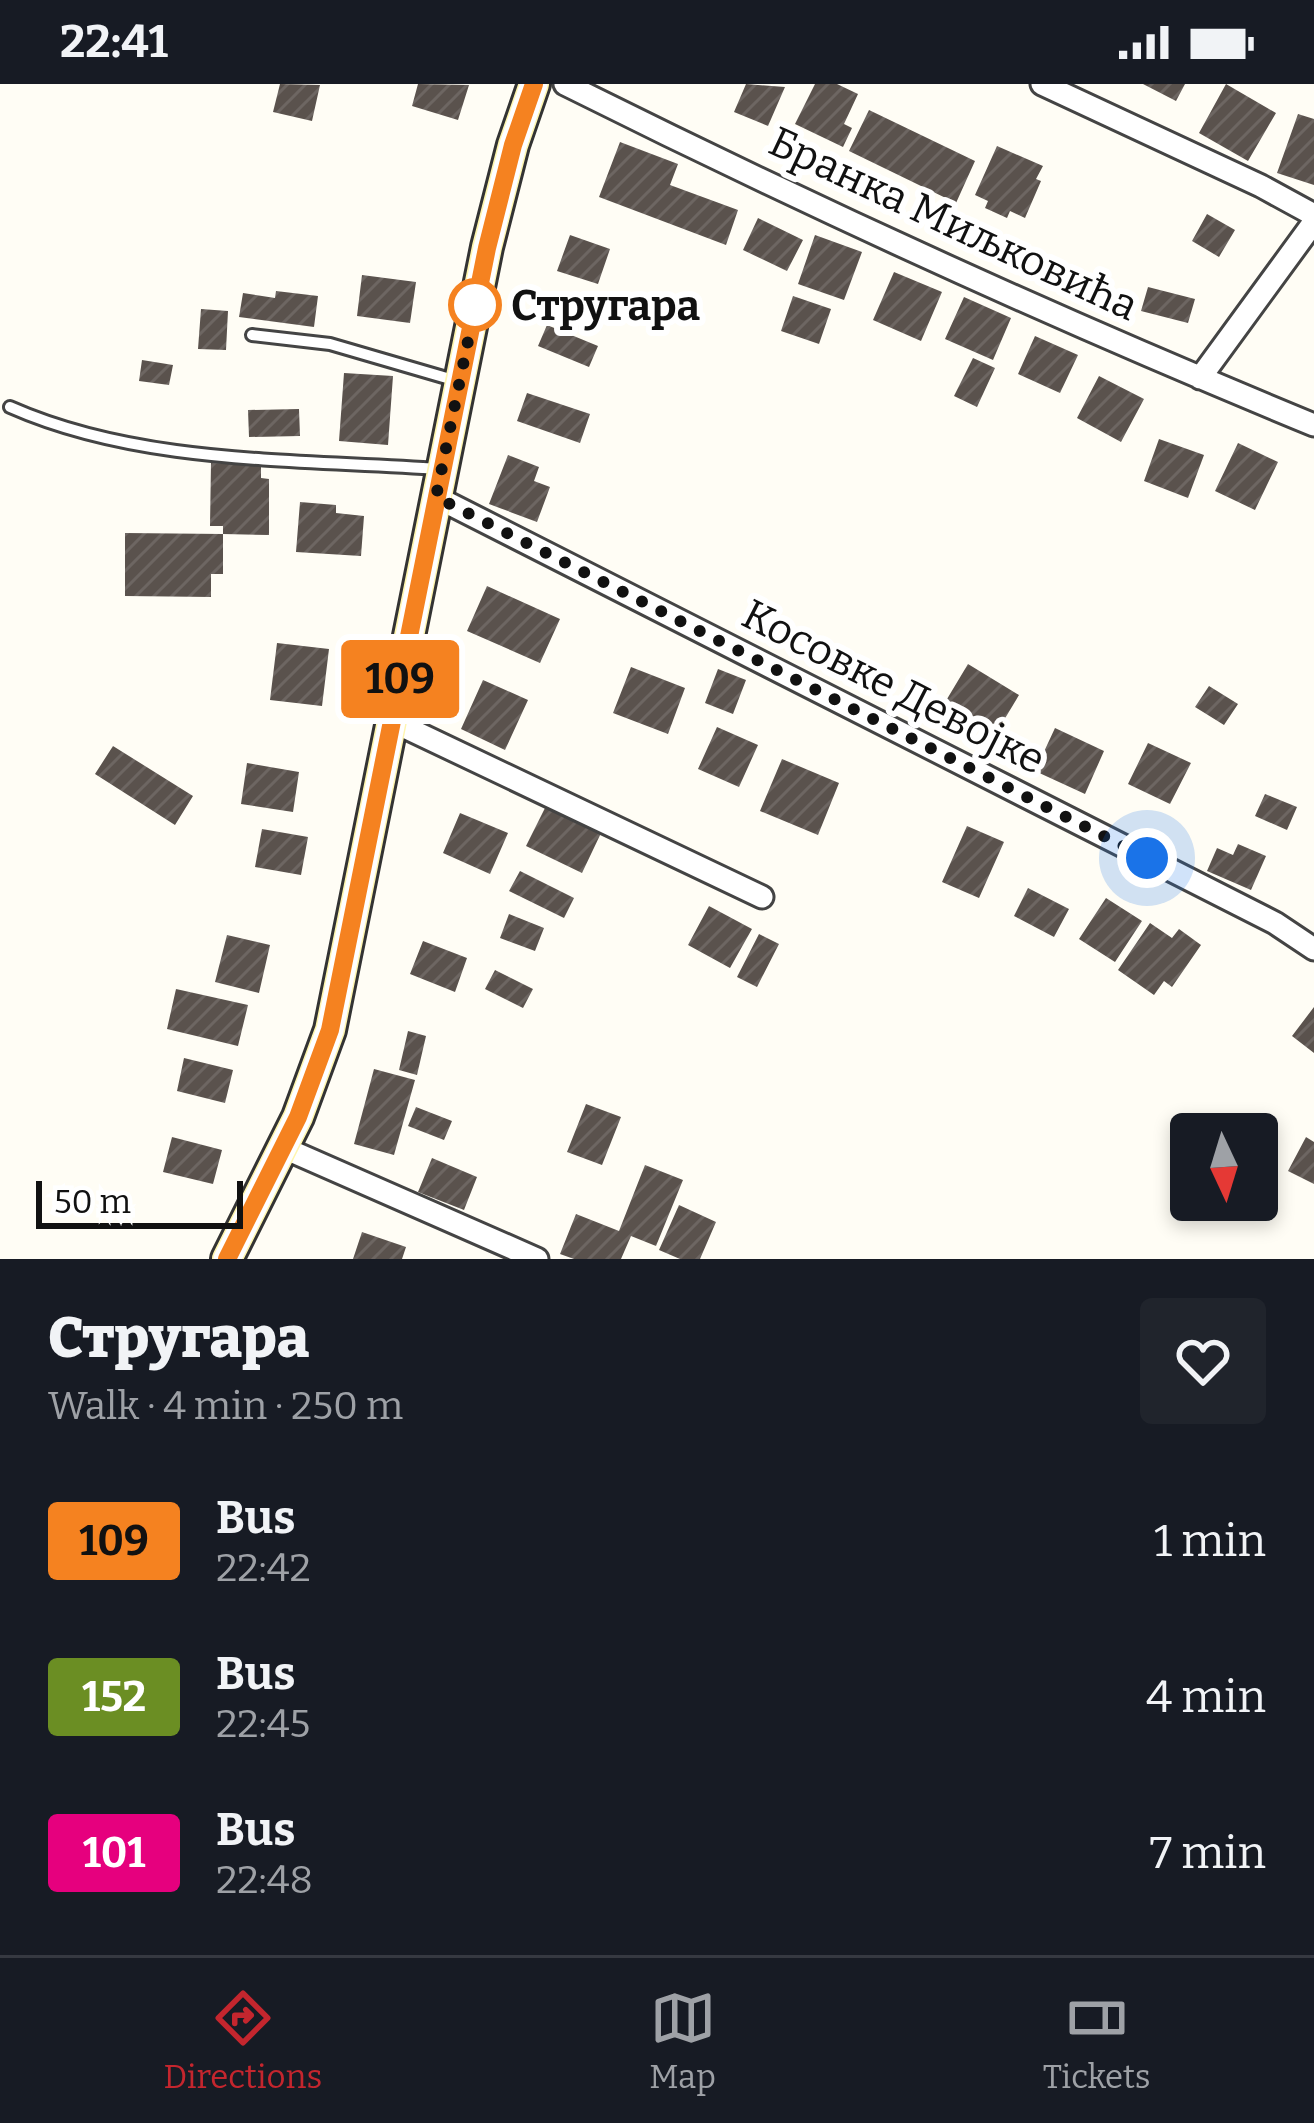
<!DOCTYPE html>
<html lang="en">
<head>
<meta charset="utf-8">
<style>
	body { margin:0; font-family:Bitter,serif; background:#20242c; color:#f1f3f6; height:100vh; display:flex; flex-direction:column; font-size:45px; white-space:nowrap }
	* { box-sizing:border-box; margin:0 }
	p { font-size:39px; color:#9ea1a6 }
	.icon { flex:none; width:66px; height:66px; fill:none; stroke:currentColor; stroke-width:2; stroke-linecap:round; stroke-linejoin:round }
	.map { position:relative; height:1175px; overflow:hidden }
	.sheet { display:flex; flex-direction:column; background:#171b24; flex:1 }
	.sheet>* { flex:none }
	.badge { padding:0 24px; border-radius:9px; font-size:42px; line-height:78px }
	.needle { width:78px; rotate:176deg }
	.fabs { position:absolute; left:1170px; top:1029px; display:grid; gap:24px }
	.fabs a { display:grid; place-items:center; width:108px; height:108px; border-radius:12px; background:#171b24; box-shadow:0 6px 18px #0003; font-size:60px }
	.scale { position:absolute; left:36px; bottom:30px; width:207px; box-sizing:border-box; padding-left:12px; border:6px solid #111; border-top:0; font-size:33px; line-height:42px; white-space:nowrap; color:#111; -webkit-text-stroke:9px #fff; paint-order:stroke }
	.you { position:absolute; width:60px; height:60px; margin:-30px; border:9px solid #fff; border-radius:50%; background:#1a73e8; box-shadow:0 0 0 18px #1a73e833 }
	.map>.badge { position:absolute; translate:-50% -50%; box-shadow:0 0 0 6px #fff }
	.round { display:grid; place-items:center; flex:none; width:126px; height:126px; border-radius:12px; background:#20242c }
	.overview { display:flex; align-items:center; justify-content:space-between; height:204px; padding:0 48px }
	h1 { font-size:57px; font-weight:800; line-height:90px }
	ul { padding:0; list-style:none }
	li { display:flex; align-items:center; gap:36px; height:156px; padding:0 48px }
	li div { flex:1 }
	li b { display:block; font-size:45px }
	li em { font-style:normal }
	li .badge { min-width:132px; font-weight:700; text-align:center }
	.status { display:flex; justify-content:space-between; align-items:center; height:84px; padding:0 60px; background:#171b24; direction:ltr }
	.status svg { height:33px; fill:currentColor }
	.tab-bar { display:flex; justify-content:space-around; align-items:center; height:168px; border-top:3px solid #363941; background:#171b24; font-size:33px; color:#9ea1a6 }
	.tab-bar a { display:grid; justify-items:center; gap:6px }
	.tab-bar .current { color:#c4262e }
	.map>svg:first-child { display:block }
	.building { fill:url(#building-hatch) }
	.lines { fill:none; stroke-linecap:round; stroke-linejoin:round }
	.lane-casing { stroke:#444; stroke-width:16 }
	.street-casing { stroke:#444; stroke-width:27 }
	.secondary-casing { stroke:#333; stroke-width:36 }
	.lane { stroke:#fff; stroke-width:10 }
	.street { stroke:#fff; stroke-width:21 }
	.secondary { stroke:#fff6b0; stroke-width:30 }
	.line-casing { stroke:#fff; stroke-width:27 }
	.line { stroke:#f58220; stroke-width:18 }
	.walk { stroke:#111; stroke-width:12; stroke-dasharray:0 21.6 }
	.stop-dot { fill:#fff; stroke:#f58220; stroke-width:6 }
	.labels { text-anchor:middle; stroke-width:12; stroke-linejoin:round; paint-order:stroke }
	.street-label { font-size:42px; fill:#111; stroke:#fff }
	.stop-label { font-size:42px; font-weight:bold; fill:#111; stroke:#fff; text-anchor:start }
</style>
</head>
<body>
<div class="status"><b>22:41</b><svg viewBox="0 0 49 12"><path d="M0 12V9h3v3zM5 12V6h3v6zM10 12V3h3v9zM15 12V0h3v12zM26 1h20v11H26zM47 4h2v5h-2z"/></svg></div>
<div class="map">
<svg width="1314" height="1175" viewBox="0 0 1314 1175">
	<defs>
		<pattern id="building-hatch" width="6" height="6" patternUnits="userSpaceOnUse" patternTransform="scale(3)"><rect width="6" height="6" fill="#5a524d"/><path d="M-1 1l2-2M0 6l6-6M5 7l2-2" fill="none" stroke="#6d6662"/></pattern>
	</defs>
	<rect width="100%" height="100%" fill="#fffdf5"/>
	<path class="building" d="M280 0 320 1 312 37 273 28Z
		M418 0 469 1 458 36 412 22Z
		M746 0 785 3 768 42 734 28Z
		M815 0H837L858 10 844 40 852 44 843 63 795 40Z
		M1143 0H1185L1176 17Z
		M1226 0 1276 29 1248 77 1199 49Z
		M869 26 975 77 956 119 849 67Z
		M1298 30 1314 35V101L1277 89Z
		M620 58 678 80 670 101 738 126 726 161 599 113Z
		M997 62 1043 82 1036 95 1041 97 1025 134 1010 127 1007 134 985 124 988 117 975 111Z
		M1207 130 1235 146 1219 173 1192 157Z
		M758 134 803 156 787 187 743 166Z
		M570 151 610 165 598 200 557 187Z
		M815 151 862 168 844 216 798 200Z
		M894 188 942 208 921 257 873 236Z
		M362 191 416 198 410 239 357 232Z
		M1148 203 1195 215 1188 239 1141 227Z
		M276 207 318 212 314 243 239 233 243 209 275 214Z
		M793 212 831 225 819 260 781 247Z
		M964 213 1011 234 993 276 945 255Z
		M201 225 228 227 226 266 198 265Z
		M547 241 598 262 589 283 538 262Z
		M1035 252 1078 271 1060 309 1018 290Z
		M973 274 995 284 977 323 954 312Z
		M142 276 173 281 169 301 139 297Z
		M344 289 393 292 388 361 339 357Z
		M1099 292 1144 315 1121 358 1077 334Z
		M527 309 590 330 580 359 517 337Z
		M299 325 300 352 249 353 248 326Z
		M1159 355 1204 371 1188 414 1144 397Z
		M1238 359 1278 378 1255 426 1215 407Z
		M508 371 539 383 534 397 550 403 537 438 489 420Z
		M211 379 261 380V394L269 395V451L223 450V442H210Z
		M300 418 336 421V429L364 432 361 472 296 468Z
		M125 449 223 450V490H211V513L125 512Z
		M487 502 560 535 540 579 467 547Z
		M277 559 329 565 322 622 270 616Z
		M968 580 1019 611 995 651 944 620Z
		M631 583 685 604 668 650 613 629Z
		M718 585 746 596 733 630 705 619Z
		M483 596 528 616 505 666 461 645Z
		M1209 602 1238 620 1224 641 1195 623Z
		M717 643 758 661 739 703 698 685Z
		M1055 644 1104 667 1085 710 1035 687Z
		M1148 659 1191 679 1170 720 1128 700Z
		M113 662 193 712 175 741 95 690Z
		M782 675 839 699 818 751 760 727Z
		M247 679 299 688 293 728 241 720Z
		M1265 710 1297 723 1287 746 1255 732Z
		M547 720 602 747 582 789 526 762Z
		M460 729 508 749 490 790 443 769Z
		M967 742 1004 758 979 814 942 798Z
		M262 745 308 753 301 791 255 783Z
		M1238 760 1266 772 1251 806 1207 787 1217 764 1233 771Z
		M520 787 574 814 564 834 509 807Z
		M1028 804 1069 825 1054 853 1014 832Z
		M1106 814 1142 837 1115 878 1079 855Z
		M709 822 752 845 730 884 688 861Z
		M509 830 544 844 535 867 500 854Z
		M1150 839 1172 854 1179 845 1201 861 1172 903 1164 897 1154 911 1118 886Z
		M759 850 779 860 757 903 737 893Z
		M227 851 270 861 259 909 215 898Z
		M423 857 467 874 455 908 410 890Z
		M495 886 533 905 523 924 485 905Z
		M176 905 248 921 238 962 167 945Z
		M1314 923V969L1292 952Z
		M408 947 426 952 417 991 399 986Z
		M184 974 233 986 225 1019 177 1007Z
		M374 985 415 996 394 1071 354 1060Z
		M586 1020 621 1033 602 1081 567 1068Z
		M416 1023 452 1037 444 1056 408 1042Z
		M172 1053 222 1066 213 1100 163 1088Z
		M1306 1053 1314 1058V1100L1288 1087Z
		M432 1074 477 1093 464 1126 418 1108Z
		M645 1081 683 1096 656 1162 631 1152 621 1175H574L560 1170 576 1130 619 1147Z
		M679 1121 716 1138 700 1175H680L659 1166Z
		M362 1148 406 1163 402 1175H353Z"/>
	<g class="lines">
		<g class="lane-casing">
			<path id="lane" d="M252 251 330 260 457 297
				M10 323C141 381 297 375 439 385"/>
		</g>
		<g class="street-casing">
			<path id="street" d="M565 0C809 122 1061 237 1314 341
				M1042 0 1261 102 1314 131
				M1200 294 1314 138
				M436 413 1275 839 1314 865
				M392 637 762 813
				M284 1064 537 1175"/>
		</g>
		<g class="secondary-casing">
			<path id="secondary" d="M227 1175 298 1033 330 946 487 163 513 61 534 0"/>
		</g>
		<use href="#lane" class="lane"/>
		<use href="#street" class="street"/>
		<use href="#secondary" class="secondary"/>
	</g>
	<g class="lines">
		<g class="line-casing">
			<path id="line" d="M227 1175 298 1033 330 946 487 164 513 61 534 0"/>
		</g>
		<use href="#line" class="line"/>
		<path class="walk" d="M475 221 478 208 436 413 1147 774"/>
	</g>
	<circle class="stop-dot" cx="475" cy="221" r="24"/>
	<g class="labels">
		<g class="street-label">
			<text transform="translate(954 139) rotate(25)" y="15">Бранка Миљковића</text>
			<text transform="translate(894 602) rotate(27)" y="15">Косовке Девојке</text>
		</g>
		<g class="stop-label">
			<text x="511" y="236">Стругара</text>
		</g>
	</g>
</svg>
<div class="fabs">
<a><svg class="needle" viewBox="-14 -14 28 28"><path d="M0-13l5 13h-10z" fill="#e53935"/><path d="M0 13l5-13h-10z" fill="#9ea1a6"/></svg></a>
</div>
<div class="scale">50 m</div>
<div class="you" style="left:1147px;top:774px"></div>
<b class="badge" style="left:400px;top:595px;background:#f58220;color:#111">109</b>
</div>
<section class="sheet">
<div class="overview"><div><h1>Стругара</h1><p>Walk · 4 min · 250 m</p></div><a class="round"><svg class="icon" aria-label="heart" viewBox="0 0 24 24"><path d="M12 20l-8-8c-3-5 5-10 8-4 3-6 11-1 8 4z"/></svg></a></div>
<ul>
<li><span class="badge" style="background:#f58220;color:#111">109</span><div><b>Bus</b><p>22:42</p></div><em>1 min</em></li>
<li><span class="badge" style="background:#6b8e23;color:#fff">152</span><div><b>Bus</b><p>22:45</p></div><em>4 min</em></li>
<li><span class="badge" style="background:#e6007e;color:#fff">101</span><div><b>Bus</b><p>22:48</p></div><em>7 min</em></li>
</ul>
</section>
<nav class="tab-bar">
<a class="current"><svg class="icon" aria-label="directions" viewBox="0 0 24 24"><path d="M12 3l9 9-9 9-9-9zM9 14v-3h6M13 9l2 2-2 2"/></svg>Directions</a>
<a><svg class="icon" aria-label="map" viewBox="0 0 24 24"><path d="M3 6l6-2 6 2 6-2v14l-6 2-6-2-6 2zM9 4v14M15 6v14"/></svg>Map</a>
<a><svg class="icon" aria-label="tickets" viewBox="0 0 24 24"><path d="M3 7h18v10H3zM15 7v10"/></svg>Tickets</a>
</nav>
</body>
</html>
